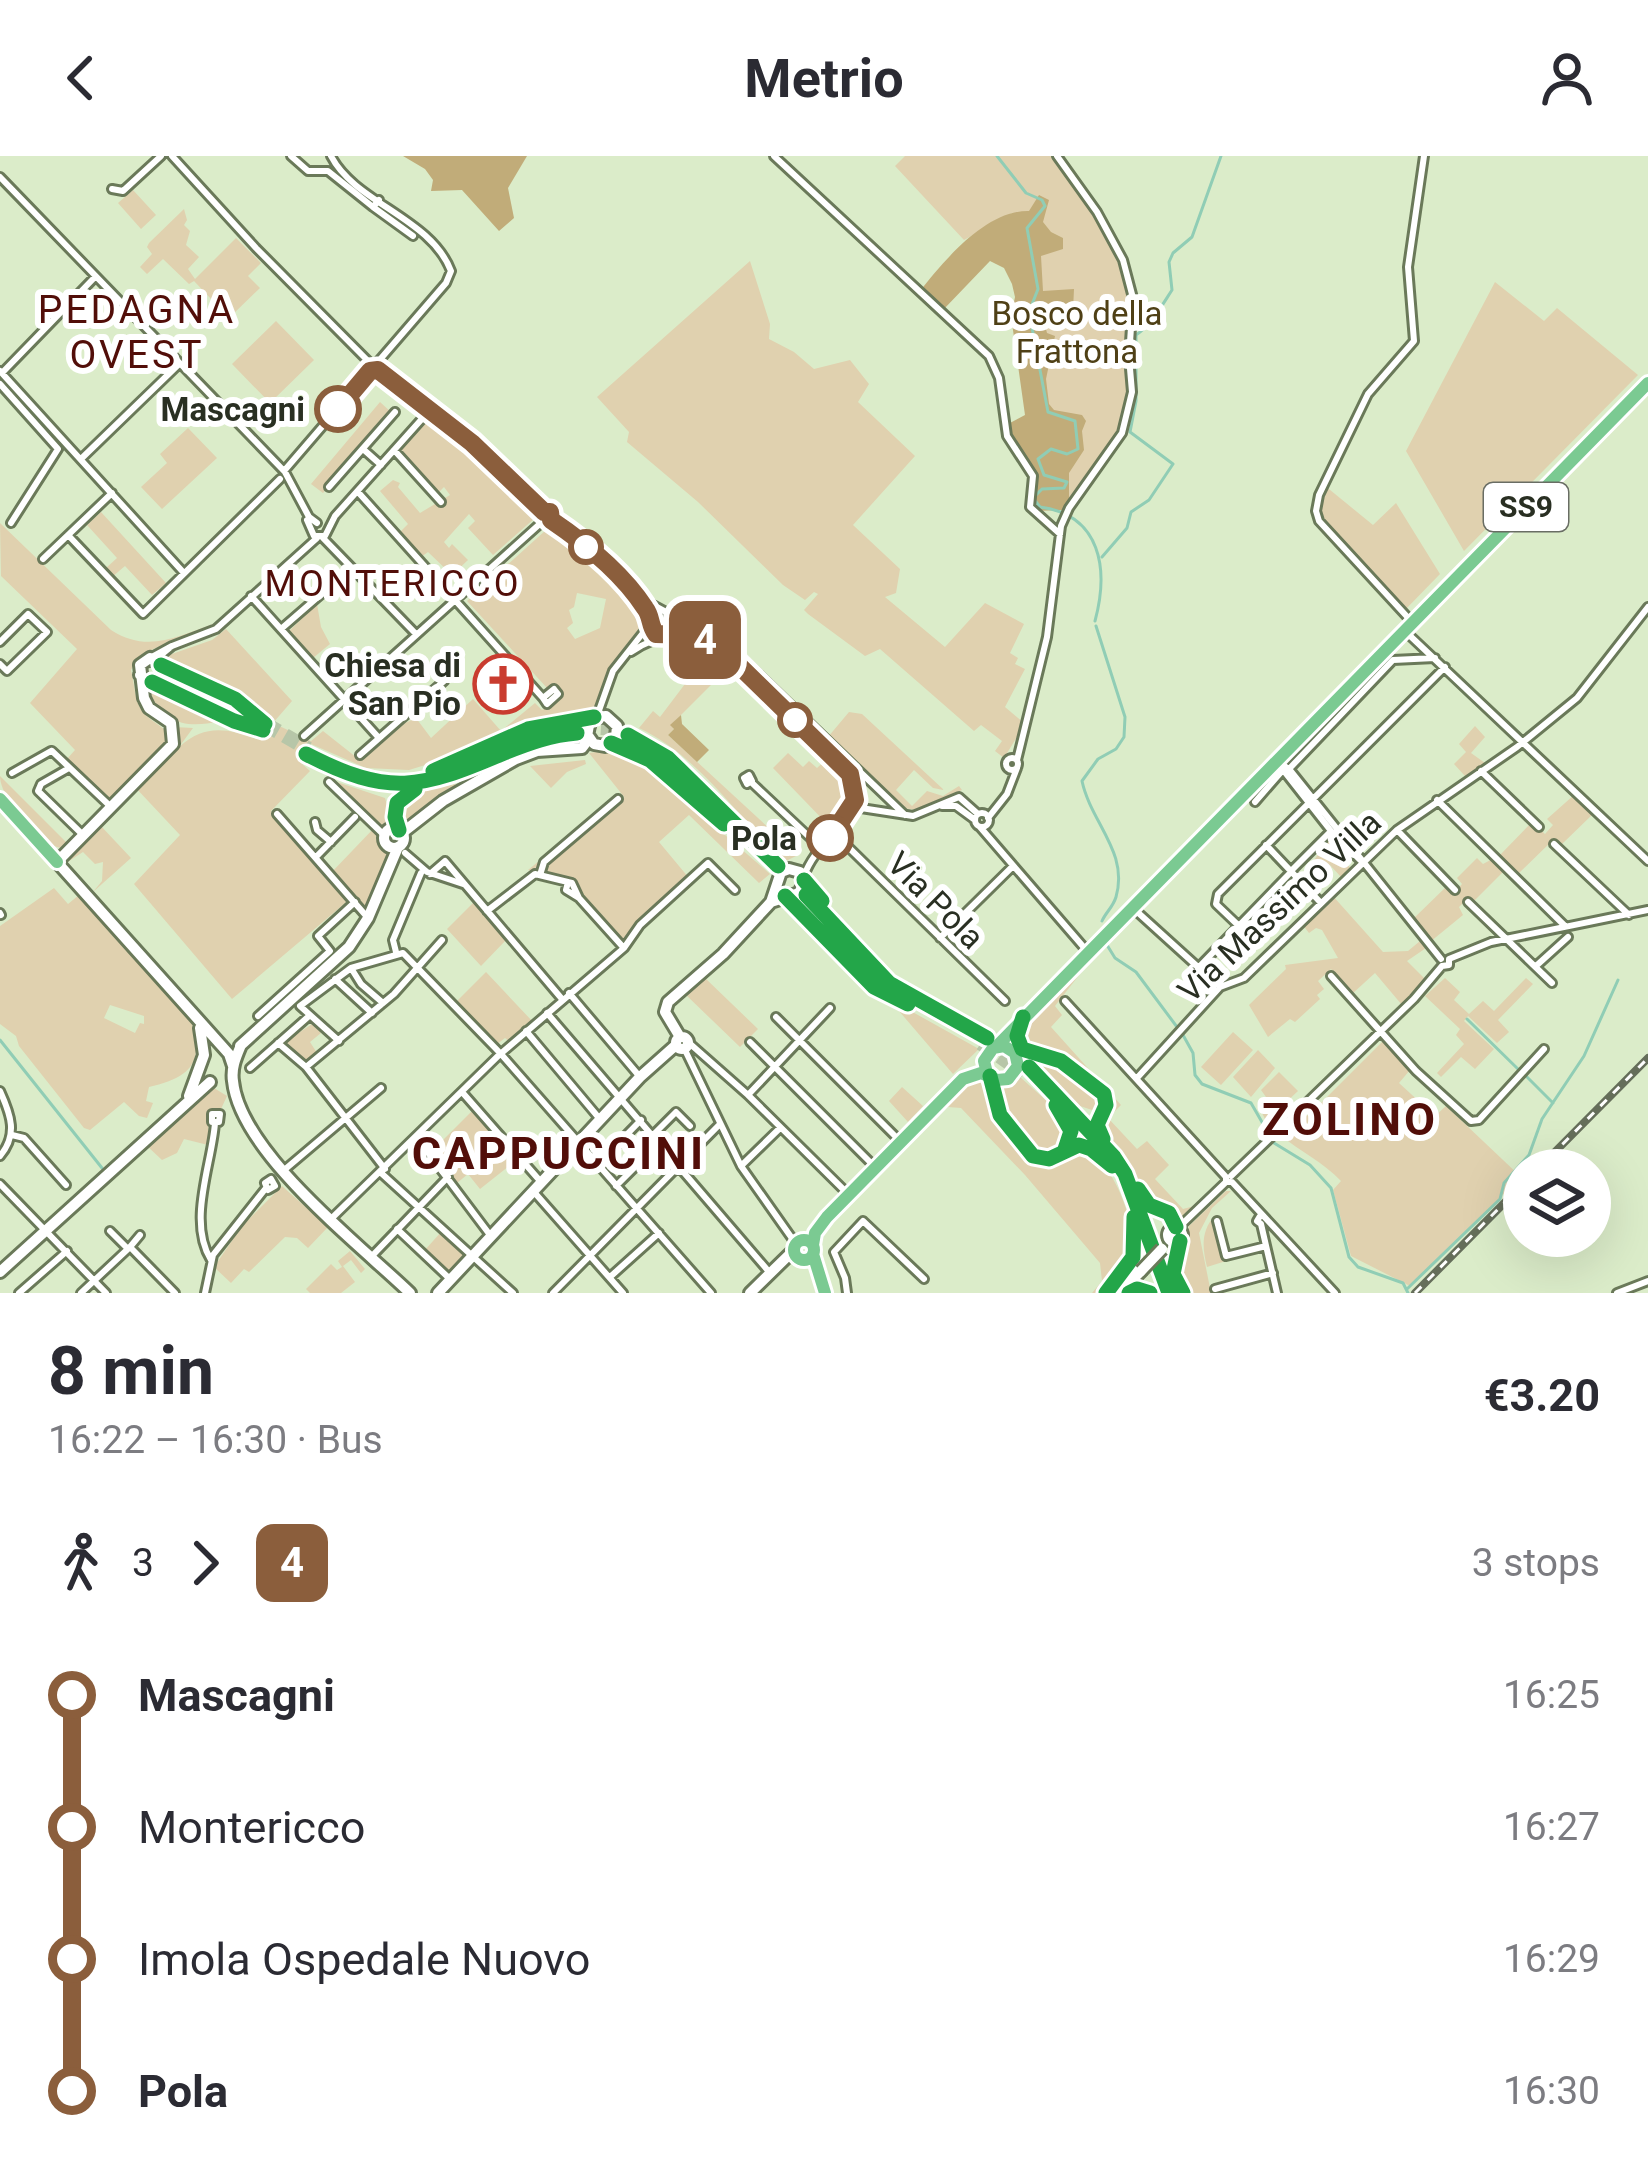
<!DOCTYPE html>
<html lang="en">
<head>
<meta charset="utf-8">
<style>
	body { margin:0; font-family:Roboto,sans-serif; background:#f7f7f7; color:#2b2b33; height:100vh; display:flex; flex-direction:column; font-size:45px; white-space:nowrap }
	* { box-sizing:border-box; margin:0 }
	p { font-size:39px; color:#7c7c81 }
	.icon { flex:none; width:66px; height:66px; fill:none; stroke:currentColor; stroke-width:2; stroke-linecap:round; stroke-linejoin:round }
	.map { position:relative; height:1137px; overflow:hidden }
	.drawer { display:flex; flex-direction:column; background:#fff; flex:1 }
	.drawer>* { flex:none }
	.badge { padding:0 24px; border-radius:18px; font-size:42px; line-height:78px }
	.controls { position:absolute; left:1503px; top:993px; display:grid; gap:24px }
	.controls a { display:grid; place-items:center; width:108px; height:108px; border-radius:50%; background:#fff; box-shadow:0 12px 48px #0002; font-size:60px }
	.map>.badge { position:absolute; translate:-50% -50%; box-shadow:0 0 0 6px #fff }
	.legs { display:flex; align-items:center; gap:18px; height:132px; padding:0 48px; font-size:39px }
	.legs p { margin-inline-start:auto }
	.head { display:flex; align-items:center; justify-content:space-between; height:204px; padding:0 48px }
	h1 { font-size:66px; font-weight:700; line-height:90px }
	ul { padding:0 48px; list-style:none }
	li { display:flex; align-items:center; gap:42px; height:132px; font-size:45px }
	li i { display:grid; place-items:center; width:18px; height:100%; margin:0 15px; background:currentColor }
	li i::after { content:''; width:30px; height:30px; margin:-15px; border:9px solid; border-radius:50%; background:#fff }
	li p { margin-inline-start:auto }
	li:first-child i { background:linear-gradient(#0000 50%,currentColor 0) }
	li:last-child i { background:linear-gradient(currentColor 50%,#0000 0) }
	header { display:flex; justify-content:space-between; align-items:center; height:156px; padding:0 48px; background:#fff; font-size:54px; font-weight:700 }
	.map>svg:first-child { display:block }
	.green { fill:#e0d1af; fill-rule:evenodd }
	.forest { fill:#c1ac79 }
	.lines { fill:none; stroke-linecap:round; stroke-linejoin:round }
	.stream { stroke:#90cdb5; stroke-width:3 }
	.highway-tunnel { stroke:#b7c6a8; stroke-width:15; stroke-dasharray:15 8; stroke-linecap:butt }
	.street-casing { stroke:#6a7959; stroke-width:12 }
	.secondary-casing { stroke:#6a7959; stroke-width:16 }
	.primary-casing { stroke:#fff; stroke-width:18 }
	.highway-casing { stroke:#fff; stroke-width:21 }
	.street { stroke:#fff; stroke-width:6 }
	.secondary { stroke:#fff; stroke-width:10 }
	.primary { stroke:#7bca92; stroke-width:12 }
	.highway { stroke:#23a649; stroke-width:15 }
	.rail-casing { stroke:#656e5a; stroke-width:8 }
	.rail { stroke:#fff; stroke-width:3; stroke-dasharray:9; stroke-linecap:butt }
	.secondary-bridge-casing { stroke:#6a7959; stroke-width:16; stroke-linecap:butt }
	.secondary-bridge { stroke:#fff; stroke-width:10 }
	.line-1-casing { stroke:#fff; stroke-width:27 }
	.line-1 { stroke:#8b5e3c; stroke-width:18 }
	.stop-1-dot { fill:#fff; stroke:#8b5e3c; stroke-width:6 }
	.labels { text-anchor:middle; stroke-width:12; stroke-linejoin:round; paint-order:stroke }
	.shield { fill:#fff; stroke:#696d64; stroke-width:3 }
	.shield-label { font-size:30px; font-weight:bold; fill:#292f22 }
	.park-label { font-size:33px; fill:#4f4016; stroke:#fff }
	.stop-label { font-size:33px; font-weight:bold; fill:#292f22; stroke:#fff; text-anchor:end }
	.poi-label { font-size:33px; font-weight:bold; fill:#292f22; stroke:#fff; text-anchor:end }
	.street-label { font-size:33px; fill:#292f22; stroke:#fff }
	.neighbourhood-label { font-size:36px; letter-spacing:3px; fill:#520e09; stroke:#fff }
	.quarter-label { font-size:39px; letter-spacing:3px; fill:#520e09; stroke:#fff }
	.district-label { font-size:45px; font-weight:bold; letter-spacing:3px; fill:#520e09; stroke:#fff }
</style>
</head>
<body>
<header><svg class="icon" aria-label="back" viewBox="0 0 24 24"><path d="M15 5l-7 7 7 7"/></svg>Metrio<svg class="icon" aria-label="person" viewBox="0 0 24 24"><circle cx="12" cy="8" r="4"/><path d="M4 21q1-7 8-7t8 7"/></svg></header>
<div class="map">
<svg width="1648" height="1137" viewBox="0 0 1648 1137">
	<rect width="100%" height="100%" fill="#dbecc9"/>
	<path class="green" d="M905 0H1060L1124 96 1135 162 1131 195 1132 249 1125 277 1071 352 1034 355 1012 57 964 84 895 10Z
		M133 34 156 59 141 73 118 47Z
		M184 53 187 64 184 69 190 75 186 89 199 101 188 113 195 123 236 82 261 107 248 120 260 132 229 162 194 125 189 128 163 103 147 118 140 111 152 98 147 91 149 87Z
		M750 105 770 168 769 183 794 196 814 213 850 204 869 228 858 246 915 300 853 369 900 413 896 437 885 441 945 491 985 447 1024 468 1010 497 1018 502 1015 508 1025 513 1005 551 1025 568 1004 602 995 595 1002 585 981 569 974 575 880 493 865 500 808 458 804 454 818 438 814 436 805 444 783 429 698 346 627 286 629 276 597 241Z
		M1495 126 1544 165 1557 152 1638 219 1464 395 1406 295Z
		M276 165 314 204 270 247 232 208Z
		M380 246 392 257 323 337 311 328Z
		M425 264 468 292 536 358 535 362 493 399 468 372 475 365 469 358 444 386 449 392 452 388 468 404 452 419 428 396 421 401 399 377 408 368 380 335 393 324 400 327 398 331 420 357 450 339 444 331 438 337 400 292Z
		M188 272 217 302 162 353 141 331 167 307 160 298Z
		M1324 329 1373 369 1396 347 1440 418 1404 455 1334 380 1316 356Z
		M101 356 166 427 152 439 125 410 112 421 105 413 117 402 87 369Z
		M0 367 111 474C148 498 178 480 216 467 191 489 147 482 131 514 135 529 134 550 148 561 161 572 168 573 177 588L174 571 193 572 179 591C205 568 226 572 257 583L268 566 166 505 169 499 212 484 226 473 292 545 273 567 311 585 323 575 361 605 405 567 416 562 431 582 473 543 501 575 535 547 542 554 563 541 553 527 547 532 467 445 546 374 553 372C580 391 637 434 644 466L611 510 597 553 591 558 409 614 366 612 311 588 300 606 310 615 271 655 330 718 375 671 388 702 366 759 350 743 232 843 134 728 180 679 134 630 110 646 66 604 75 594 30 547 77 493 1 420ZM577 437 606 443 600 472 575 483 567 472 573 467 569 454 574 451Z
		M317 448 321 471 330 488 313 502 289 475Z
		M715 499 729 511 671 569 674 573 668 579 798 699 782 707C739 660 698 600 639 572L653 555 660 561 688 524Z
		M160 527 221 565C184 573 171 567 145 541L146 534Z
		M849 556 862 558 944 634 933 632 914 614 896 634 912 650 927 635 943 640 959 630 962 634 918 654 901 652 828 581Z
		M1475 570 1485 581 1471 597 1485 607 1465 620 1454 608 1466 596 1459 588Z
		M617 593 628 595 770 718 759 727 689 659 659 686 689 722 647 758 622 789 567 726 528 714 620 639 625 642 589 597Z
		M788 597 803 611 809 605 817 612 828 602 849 627 848 646 830 671 773 612Z
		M585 604 586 608 567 616 551 632 530 610Z
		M0 620 68 688 65 692C42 694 0 643 0 620Z
		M337 626 385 642 391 663 386 673 361 654Z
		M455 628 457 632 404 674 399 656 417 637Z
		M1574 639 1593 658 1561 689 1554 683 1518 718 1504 715 1474 745 1468 742 1459 751 1463 759 1430 786 1412 764 1448 729 1456 735 1462 728 1457 722 1477 702 1483 708 1500 699 1532 666 1545 678 1553 669 1547 663Z
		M100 669 131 702 93 736 102 725 103 706 95 708 83 696 66 707V704Z
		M1331 680 1351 702 1347 707 1350 712 1341 721 1330 709 1322 716 1312 707Z
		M54 732 68 748 79 739 192 868C206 911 184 923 149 931L146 945 153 947 147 962 139 960 124 946 90 974 84 972 19 890 16 880 0 868V770ZM110 849 144 860V868L140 867 135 877 104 862Z
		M1332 739 1383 796 1408 795 1420 785 1426 792 1407 805 1426 824 1402 849 1375 817 1352 838 1331 813 1318 825 1324 833 1317 839 1320 843 1295 866 1290 863 1268 881 1249 849 1286 813 1285 809 1338 802 1322 774 1316 772 1309 777 1302 768Z
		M476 744 507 783 481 810 447 773Z
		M1101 791 1055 850 1062 859 1051 871 1121 949 1108 962 1137 993 1147 985 1169 1009 1155 1023 1183 1053 1202 1048 1183 1064 1148 1044 1101 976 1110 948 1027 890 1021 881 1024 870Z
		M486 816 533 866 510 886 505 882 496 889 457 845Z
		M704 821 758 873 740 891 685 838Z
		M1445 822 1460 836 1454 844 1469 858 1483 845 1494 855 1526 822 1533 828 1498 864 1509 876 1497 887 1468 860 1464 865 1494 893 1475 913 1461 901 1441 921 1437 917 1464 888 1456 879 1460 873 1425 840Z
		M893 848 900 849 979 893 953 918Z
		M312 868 321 877 310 886 317 897 306 906 285 886Z
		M1233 876 1253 894 1221 929 1201 911Z
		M1383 885 1410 914 1399 927 1435 960 1446 950 1521 1021 1410 1130 1351 1100 1333 1034 1341 1025C1323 1006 1301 996 1280 979L1312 956Z
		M1258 894 1275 912 1251 941 1233 921Z
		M1043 908C1067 914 1085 925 1099 945L1095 955 1080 950 1036 910Z
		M1279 916 1298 935 1266 965 1259 951 1266 941 1261 934Z
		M1019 920 1049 947 1067 983 1051 1000 1035 998 1002 955 1003 932Z
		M983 921 1029 1002C1045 999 1068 990 1085 994 1112 1002 1141 1075 1130 1101 1125 1113 1108 1127 1100 1137H1092L1102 1125 1100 1107 1025 1019 961 952 948 951 918 975 967 923Z
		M902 931 923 950 908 966 889 945Z
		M214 932 227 940 221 953 209 955 208 989 184 983 177 997 162 1004 146 989 205 936Z
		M474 953 518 1003 480 1033 468 1018 457 1027 432 995Z
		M282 1030 328 1071 308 1092 297 1082 285 1081 249 1116 244 1113 231 1127 214 1111 242 1070Z
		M1226 1035H1231L1212 1052 1199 1077 1211 1137H1187L1178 1123 1189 1070Z
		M1215 1059 1226 1105 1207 1111C1202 1091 1201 1075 1215 1059Z
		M442 1075 469 1100 451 1120 424 1095Z
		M350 1095 365 1113 361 1117 351 1104 343 1110 355 1126 341 1137H310L306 1133 331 1108 337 1114 342 1111 338 1105Z"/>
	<path class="forest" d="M403 0H527L508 32 514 62 499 75 462 34 431 35 433 24 425 13Z
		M1039 39 1049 44 1043 66 1051 76 1063 82V93L1041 100 1043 135 1074 133 1073 154 1042 157 1047 177 1055 180 1046 223 1049 248 1054 254 1082 259 1086 265 1082 275 1084 294 1069 317V345L1063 354 1034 355 1028 345 1030 319 1010 289 1008 268 1025 259 1011 160 1015 141 1012 128 1004 112 990 105 943 154 921 134C945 103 987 54 1029 55Z
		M681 559 682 568 709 594 697 606 668 579 674 573 670 569Z"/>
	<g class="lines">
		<path class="stream" d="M997 0 1026 37 1042 44 1045 50 1027 72 1038 133 1029 156 1048 256 1075 265 1078 293 1067 298 1051 293 1038 303 1044 319 1067 326 1064 332 1042 333 1033 342 1040 351C1101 359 1109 413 1095 465
			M1102 401 1127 372 1131 356 1149 344 1173 308 1130 276 1136 245V179C1151 169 1161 151 1172 134L1169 106 1173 97 1192 81 1221 0
			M1096 470 1125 561 1124 581 1116 593 1098 603 1082 625C1091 667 1129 696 1116 741 1113 751 1106 756 1102 765
			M1107 789 1115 802 1136 816 1183 879 1193 897 1195 919 1202 928 1251 947 1274 987 1310 1009 1331 1032 1349 1101 1358 1111 1403 1127 1408 1137
			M1467 863 1520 915
			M0 884 102 1012
			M1525 919 1553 947
			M1407 1133 1500 1043 1504 1027 1529 999 1542 963 1584 900 1618 824"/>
		<path class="highway-tunnel" d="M265 568 308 593
			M578 570 610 572 628 579
			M981 887 1024 917"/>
		<g class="street-casing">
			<path id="street" d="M172 0 256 92 370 207
				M291 0 308 15H328L373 51 379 44
				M331 0C355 47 431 62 451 115L446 127 377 207
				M774 0 989 200 999 222 1007 280 1033 320 1030 351 1060 378
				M0 21 285 316 309 361 317 367
				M112 33 123 35 161 0
				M373 51 413 80
				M0 215 183 416
				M378 215 472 287 544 356 551 358V364L585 389 650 458V468L613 515 597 560
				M2 217 95 121
				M0 228 58 293 11 367
				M363 293 381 309
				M394 294 441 346
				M83 301 179 208
				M284 315 370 215
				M329 331 395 256
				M358 336 543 542
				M307 364 314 380H325L335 360 429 255
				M68 379 143 458 280 323
				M323 382 416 478
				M43 403 112 337
				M251 440 379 582
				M640 442 729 490 905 659
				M1412 466 1319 365 1316 355 1319 339 1368 238 1414 185 1408 111 1424 0
				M281 473 334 427
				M1406 476 1648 705
				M0 486 28 458 47 476 7 515 0 508
				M172 490 216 473 317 382
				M631 496C661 476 688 474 720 491L850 618 855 644 861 652 913 660 959 641 978 658
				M152 501 172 490 161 499 160 506
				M554 533 558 538 547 548 543 542Z
				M304 580 543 365
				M52 595 110 650
				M360 599 444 525
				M1006 608a6 6 0 1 1 12 0a6 6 0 1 1-12 0Z
				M1017 604 1047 481 1061 370 1069 352 1122 277 1132 236 1129 201 1133 142 1123 104 1097 56 1057 0
				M1276 604 1290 614 1441 803
				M1276 605 1331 675 1360 704
				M69 612 41 628 38 635 83 679
				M1289 613 1393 504 1435 502
				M1481 615 1539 671
				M12 617 51 595
				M749 619 752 625 747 628 744 622Z
				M329 626 384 679
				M751 626 821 692
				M1437 644 1565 770
				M1255 646 1282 615
				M942 650H956L975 664
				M975 664a7 7 0 1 1 14 0a7 7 0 1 1-14 0Z
				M277 658 368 762
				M988 662 1007 638 1017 612
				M315 666 317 674 331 686
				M980 671 1087 795
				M1397 674 1455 734
				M834 677 1005 845
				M1554 688 1629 759
				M1266 689 1321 747
				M405 697 427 716 463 728
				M316 701 355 661
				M1291 715 1331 675
				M430 718 445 705 562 843
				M540 719 544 706 618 643
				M804 720C814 692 841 674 854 647
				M568 726 566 734 579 742 623 791
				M1468 746 1552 827
				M1134 753 1220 831
				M487 755 535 718 572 727 579 742
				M0 757 1 759
				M1239 770 1216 748 1218 738 1445 511
				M940 782 1013 710
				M396 796 393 784 421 717
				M1536 810 1568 781
				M351 812 361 828 383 847
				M1198 812 1291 716
				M1331 820 1416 915 1471 965 1479 964 1544 893
				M335 823 372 857
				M569 837 640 921
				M1065 845 1226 1021V1026
				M300 850 351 812 403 797 501 898 711 1137
				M300 850 339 885
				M547 857 770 1117
				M258 860 330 795 318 780 355 746
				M776 861 898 983
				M526 875 599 962
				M688 886 748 939 846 1036
				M750 886 873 1009
				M278 887 306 911 385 1013
				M684 892 741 1010 796 1088
				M306 911 394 838 442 784
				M250 912 309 860
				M1137 922 1220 831 1244 822 1397 674 1517 591 1577 542 1648 451
				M0 935C11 959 18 979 0 1000
				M462 936 541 1026
				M748 939 830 852
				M212 958H220L219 966H212Z
				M654 978 676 956 690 970
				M12 979 24 982 66 1029
				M417 982 490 1079
				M597 1009 641 964
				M741 1010 780 972
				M283 1015 381 932
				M380 1016 513 1137
				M1231 1020 1414 843 1442 810 1449 809V803L1491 786 1648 754
				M271 1023 275 1030 268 1034 265 1027Z
				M1226 1026H1232L1335 1137
				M0 1028 106 1137
				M616 1030 659 987
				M534 1036 623 1137
				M1260 1060 1257 1065 1261 1068 1277 1137
				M332 1062 498 900 624 792 640 769 708 707 735 734
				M1217 1065 1226 1100 1266 1090
				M1178 1072 1226 1026
				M397 1073 451 1124
				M110 1075 128 1093
				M130 1091 140 1079
				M372 1100 448 1021
				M211 1104C187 1065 212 1008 215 967
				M610 1121 659 1077
				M1215 1133 1273 1117
				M19 1137 67 1095
				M81 1137 130 1091 175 1137
				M205 1137 213 1099 266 1032
				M553 1137 719 969
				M847 1137 845 1122 834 1096 863 1065 924 1123
				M1617 1137 1648 1125"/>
		</g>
		<g class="secondary-casing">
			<path id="secondary" d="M140 519 146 525 156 524 162 518 161 509 150 502 140 509 144 542
				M144 542 149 552 171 567 173 588 57 706 229 898 233 910
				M384 682a10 10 0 1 1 20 0a10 10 0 1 1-20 0Z
				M402 677 443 645 516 603 537 595 582 592C591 583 584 571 594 561L606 560 617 570 616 581 605 590 594 588 587 578
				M676 887a6 6 0 1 1 12 0a6 6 0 1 1-12 0Z
				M680 881 665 856 668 846 723 798 771 746 799 737 804 727 800 716 789 713 781 716 771 746
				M241 889C236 901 231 912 233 925 240 996 359 1088 410 1137
				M240 890 349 791 368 762 398 691
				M189 940 204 899 200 872
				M1168 1079a7 7 0 1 1 14 0a7 7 0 1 1-14 0Z
				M0 1116 210 926
				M438 1137 640 921 676 889
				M750 1137 795 1093
				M1119 1137 1141 1115"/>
		</g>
		<g class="primary-casing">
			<path id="primary" d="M0 643 57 706
				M997 890 1648 227
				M794 1094a10 10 0 1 1 20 0a10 10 0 1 1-20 0Z
				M813 1089 815 1077 827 1061 963 923 981 917 997 924 1008 923 1018 910 1015 897 1004 890 993 892 984 905 987 917
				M813 1098 825 1137"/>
		</g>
		<g class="highway-casing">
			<path id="highway" d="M161 509 235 543 265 568
				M152 526 234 565 263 574
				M628 579 668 602 778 710
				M611 587 650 604 724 668
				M306 598C389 641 420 633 504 597 529 587 551 579 577 577
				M433 615 528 573 594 561
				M399 674 395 661 397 647 415 633
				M804 724 822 745
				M806 739 889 827 987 882
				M785 740 874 831 908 848
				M1023 861 1017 880 1022 893 1061 905 1104 938 1106 949 1097 969 1103 983
				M1029 911 1114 1001 1125 1018 1169 1137
				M990 920 1000 959 1033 1000 1049 1003 1079 989 1091 993 1112 1010
				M1056 949 1071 975 1065 993
				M1138 1033 1149 1049 1169 1057 1176 1071
				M1180 1085 1173 1118 1183 1137
				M1106 1137 1133 1101 1134 1061
				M1129 1137 1137 1133 1150 1137"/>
		</g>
		<use href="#street" class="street"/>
		<use href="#secondary" class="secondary"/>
		<use href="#primary" class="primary"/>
		<use href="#highway" class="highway"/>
		<g class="rail-casing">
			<path id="rail" d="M1537 1014 1648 902
				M1415 1137 1524 1027"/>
		</g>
		<use href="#rail" class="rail"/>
		<g class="secondary-bridge-casing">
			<path id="secondary-bridge" d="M1141 1115 1162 1093"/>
		</g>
		<use href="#secondary-bridge" class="secondary-bridge"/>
	</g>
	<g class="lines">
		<g class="line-1-casing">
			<path id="line-1" d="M338 253 370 215 378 214 472 287 544 356H550L551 364C585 387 623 418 645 452 652 461 649 469 656 478L690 479 720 491 850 618 855 644 830 682"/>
		</g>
		<use href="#line-1" class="line-1"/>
	</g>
	<defs>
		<g id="church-ring" transform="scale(3)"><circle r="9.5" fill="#fff" stroke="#c93c2f" stroke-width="1.5"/><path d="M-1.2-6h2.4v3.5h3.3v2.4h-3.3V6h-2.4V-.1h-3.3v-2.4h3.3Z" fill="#c93c2f"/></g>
	</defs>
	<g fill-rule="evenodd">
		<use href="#church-ring" x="503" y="528"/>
	</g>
	<g class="stop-1-dot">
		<circle cx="338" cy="253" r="21"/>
		<circle cx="586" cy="391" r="15"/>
		<circle cx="795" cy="564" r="15"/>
		<circle cx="830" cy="682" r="21"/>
	</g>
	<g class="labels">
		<rect class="shield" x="1484" y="327" width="84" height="48" rx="9"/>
		<g class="shield-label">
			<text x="1526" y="361">SS9</text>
		</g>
		<g class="park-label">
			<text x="1077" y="169">Bosco della<tspan x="1077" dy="38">Frattona</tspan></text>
		</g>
		<g class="stop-label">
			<text x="305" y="265">Mascagni</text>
			<text x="797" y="694">Pola</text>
		</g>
		<g class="poi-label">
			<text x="461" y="521">Chiesa di<tspan x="461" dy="38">San Pio</tspan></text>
		</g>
		<g class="street-label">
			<text transform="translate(936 744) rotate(45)" y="12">Via Pola</text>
			<text transform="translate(1279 750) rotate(-43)" y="12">Via Massimo Villa</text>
		</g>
		<g class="neighbourhood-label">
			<text x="393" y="440">MONTERICCO</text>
		</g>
		<g class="quarter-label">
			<text x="137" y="167">PEDAGNA<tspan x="137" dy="45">OVEST</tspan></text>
		</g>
		<g class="district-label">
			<text x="1350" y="979">ZOLINO</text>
			<text x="559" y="1013">CAPPUCCINI</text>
		</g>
	</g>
</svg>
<div class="controls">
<a><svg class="icon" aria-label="layers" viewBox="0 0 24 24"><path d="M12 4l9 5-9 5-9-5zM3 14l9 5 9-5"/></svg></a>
</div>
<b class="badge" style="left:705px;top:484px;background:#8b5e3c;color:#fff">4</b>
</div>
<section class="drawer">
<div class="head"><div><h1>8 min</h1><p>16:22 – 16:30 · Bus</p></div><b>€3.20</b></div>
<div class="legs"><svg class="icon" aria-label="walk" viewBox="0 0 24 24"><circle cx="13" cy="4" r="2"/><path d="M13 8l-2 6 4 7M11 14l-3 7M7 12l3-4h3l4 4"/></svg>3<svg class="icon" aria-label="forward" viewBox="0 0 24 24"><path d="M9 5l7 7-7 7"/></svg><b class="badge" style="background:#8b5e3c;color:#fff">4</b><p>3 stops</p></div>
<ul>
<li><i style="color:#8b5e3c"></i><b>Mascagni</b><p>16:25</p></li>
<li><i style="color:#8b5e3c"></i><span>Montericco</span><p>16:27</p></li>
<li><i style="color:#8b5e3c"></i><span>Imola Ospedale Nuovo</span><p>16:29</p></li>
<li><i style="color:#8b5e3c"></i><b>Pola</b><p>16:30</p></li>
</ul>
</section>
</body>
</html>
